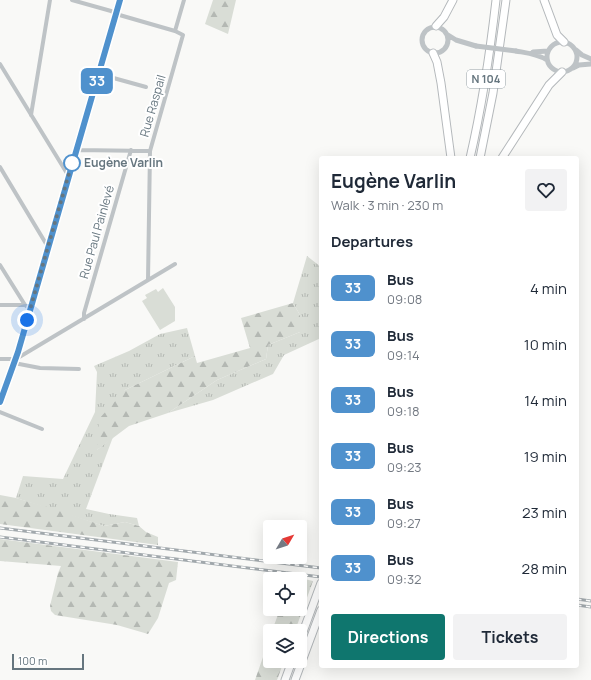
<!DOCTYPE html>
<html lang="en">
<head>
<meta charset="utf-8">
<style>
	body { margin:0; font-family:Manrope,sans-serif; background:#f2f2f3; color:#1f2937; height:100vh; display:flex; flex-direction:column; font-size:15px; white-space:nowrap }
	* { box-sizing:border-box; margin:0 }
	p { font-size:13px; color:#747a83 }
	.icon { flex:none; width:22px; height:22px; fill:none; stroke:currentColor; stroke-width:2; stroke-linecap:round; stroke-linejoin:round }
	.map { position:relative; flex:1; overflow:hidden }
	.side { position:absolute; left:319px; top:156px; width:260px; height:512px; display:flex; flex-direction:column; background:#fff; border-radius:4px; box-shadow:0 4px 16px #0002 }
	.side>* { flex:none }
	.badge { padding:0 8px; border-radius:6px; font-size:14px; line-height:26px }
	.needle { width:26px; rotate:51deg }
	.buttons { position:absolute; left:263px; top:520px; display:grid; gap:8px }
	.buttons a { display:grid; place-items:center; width:44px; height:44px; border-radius:4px; background:#fff; box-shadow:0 4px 16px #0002; font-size:20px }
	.scale { position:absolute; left:12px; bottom:10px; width:72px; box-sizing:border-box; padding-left:4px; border:2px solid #66767f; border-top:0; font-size:11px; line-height:14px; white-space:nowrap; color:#66767f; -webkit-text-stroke:3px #fff; paint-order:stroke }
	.you { position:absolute; width:20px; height:20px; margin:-10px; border:3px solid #fff; border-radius:50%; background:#1a73e8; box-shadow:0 0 0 6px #1a73e833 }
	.map>.badge { position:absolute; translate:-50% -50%; box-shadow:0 0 0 2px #fff }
	h2 { padding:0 12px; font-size:15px; line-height:36px }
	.round { display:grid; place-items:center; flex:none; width:42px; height:42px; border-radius:4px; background:#f2f2f3 }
	.headline { display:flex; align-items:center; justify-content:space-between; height:68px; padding:0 12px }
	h1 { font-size:19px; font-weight:700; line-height:30px }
	.button { display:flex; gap:8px; margin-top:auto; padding:8px 12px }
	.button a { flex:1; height:46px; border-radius:4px; background:#0f766e; color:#fff; font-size:16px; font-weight:700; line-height:46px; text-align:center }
	.button a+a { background:#f2f2f3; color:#1f2937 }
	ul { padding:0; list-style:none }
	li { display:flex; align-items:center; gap:12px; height:56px; padding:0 12px }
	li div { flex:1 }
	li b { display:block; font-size:15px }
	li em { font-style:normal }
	li .badge { min-width:44px; font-weight:700; text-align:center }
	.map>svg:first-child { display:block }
	.grass { fill:url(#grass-tufts) }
	.forest { fill:url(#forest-firs) }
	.park { fill:#d9ddd6 }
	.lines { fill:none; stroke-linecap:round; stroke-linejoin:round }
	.trunk-casing { stroke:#b4b8bb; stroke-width:9 }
	.minor { stroke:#bec3c6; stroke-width:4 }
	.tertiary { stroke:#bec3c6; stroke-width:5 }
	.trunk { stroke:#fff; stroke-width:7 }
	.rail-casing { stroke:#a1a8ac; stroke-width:3 }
	.rail { stroke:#fff; stroke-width:1.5; stroke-dasharray:4.5; stroke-linecap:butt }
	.tertiary-bridge { stroke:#bec3c6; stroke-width:5 }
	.line-casing { stroke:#fff; stroke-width:9 }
	.line { stroke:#4f91cd; stroke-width:6 }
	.walk { stroke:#66767f; stroke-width:4; stroke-dasharray:0 7.2 }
	.stop-dot { fill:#fff; stroke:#4f91cd; stroke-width:2 }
	.labels { text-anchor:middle; stroke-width:4; stroke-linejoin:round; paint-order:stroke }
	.shield { fill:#fff; stroke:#949fa5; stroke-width:1 }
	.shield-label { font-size:11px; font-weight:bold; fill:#66767f }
	.street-label { font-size:12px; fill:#66767f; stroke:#fff }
	.stop-label { font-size:12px; font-weight:bold; fill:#66767f; stroke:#fff; text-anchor:start }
</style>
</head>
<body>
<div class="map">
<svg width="591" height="680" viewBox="0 0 591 680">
	<defs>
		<pattern id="grass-tufts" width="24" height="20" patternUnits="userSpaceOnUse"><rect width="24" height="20" fill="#d9ddd6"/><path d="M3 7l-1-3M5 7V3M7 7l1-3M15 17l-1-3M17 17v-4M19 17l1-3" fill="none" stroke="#b4b8b3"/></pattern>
		<pattern id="forest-firs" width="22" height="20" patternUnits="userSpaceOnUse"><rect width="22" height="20" fill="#d9ddd6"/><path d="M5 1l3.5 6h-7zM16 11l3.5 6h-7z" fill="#b4b8b3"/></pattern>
	</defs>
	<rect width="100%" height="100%" fill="#f9f9f7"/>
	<path class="grass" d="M307 256 321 267V338L284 355 273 374 213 400 168 413 217 380 266 359 268 345 300 332V315L293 303Z
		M187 328 195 356 125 390 97 450 113 437 86 509 109 514 137 518 139 526 125 522 104 526 16 498 23 476 63 479 95 412 97 372 94 366 129 351 160 334Z"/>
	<path class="forest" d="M213 0H236L228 34 205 24Z
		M293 303 300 315V332L268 345 266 359 217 380 168 413 129 426 97 450 99 419 125 390 195 356 197 363 250 348 241 318Z
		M0 495 16 498 54 509 104 526 125 522 139 526 146 532 158 537V545L0 524Z
		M0 539 178 562 176 580 169 583 158 618 148 634 117 625 55 615 51 611 50 606 58 573 61 566 0 561Z
		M291 576 313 581 295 631H272L280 609H300V579H290Z
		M270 637V661H284L277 680H255Z"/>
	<path class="park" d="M163 288 175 307V321L160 330 142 301 147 298 145 295 156 289 158 292Z"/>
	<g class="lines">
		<g class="trunk-casing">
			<path id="trunk" d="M544 0 557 35 564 42
				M436 26 444 17 453 0
				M433 53 437 62 441 83 451 158
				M470 158C482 106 490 53 496 0
				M480 158 493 93 506 0
				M502 158 549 85 562 72
				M300 640 321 583
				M285 680 292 661
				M295 680 321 610"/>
		</g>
		<path class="minor" d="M72 0 111 11 116 14 175 31 183 35 150 151 148 280
			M175 31 184 0
			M0 64 68 175
			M99 74 146 87
			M31 115 50 0
			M76 150 150 151
			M0 167 48 247
			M0 265 25 305 30 309
			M0 305H25
			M84 319V313L131 150
			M0 359H16L175 264
			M14 363 40 368 79 369
			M0 402 18 352 120 0
			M0 412 42 429"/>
		<path class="tertiary" d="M422 40a13 13 0 1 1 26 0a13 13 0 1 1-26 0Z
			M448 35 456 40 476 46
			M547 57a15 15 0 1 1 30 0a15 15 0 1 1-30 0Z
			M576 50 582 55 591 59
			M516 51C527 53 538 54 547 60
			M533 52 548 51
			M573 68 579 65 591 64"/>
		<use href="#trunk" class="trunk"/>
		<g class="rail-casing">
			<path id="rail" d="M0 528 321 568
				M0 537 321 577
				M577 599 591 601
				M577 605 591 607"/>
		</g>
		<use href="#rail" class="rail"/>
		<path class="tertiary-bridge" d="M476 46 516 51"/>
	</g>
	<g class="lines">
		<g class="line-casing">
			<path id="line" d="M0 402 18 352 120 0"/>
		</g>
		<use href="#line" class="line"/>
		<path class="walk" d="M27 320 72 163"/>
	</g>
	<circle class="stop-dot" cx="72" cy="163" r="8"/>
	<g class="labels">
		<rect class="shield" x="467" y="70" width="38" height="18" rx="3"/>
		<g class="shield-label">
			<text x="486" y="83">N 104</text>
		</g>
		<g class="street-label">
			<text transform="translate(153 106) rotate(-74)" y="4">Rue Raspail</text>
			<text transform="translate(97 232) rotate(-74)" y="4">Rue Paul Painlevé</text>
		</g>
		<g class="stop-label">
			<text x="84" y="167">Eugène Varlin</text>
		</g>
	</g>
</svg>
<div class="buttons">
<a><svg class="needle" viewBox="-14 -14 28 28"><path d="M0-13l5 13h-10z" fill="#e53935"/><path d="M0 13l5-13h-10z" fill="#747a83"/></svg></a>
<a><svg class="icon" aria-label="locate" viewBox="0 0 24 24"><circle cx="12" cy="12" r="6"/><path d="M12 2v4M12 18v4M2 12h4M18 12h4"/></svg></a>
<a><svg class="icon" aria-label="layers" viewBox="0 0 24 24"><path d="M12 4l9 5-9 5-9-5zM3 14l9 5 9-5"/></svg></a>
</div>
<div class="scale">100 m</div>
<div class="you" style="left:27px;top:320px"></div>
<b class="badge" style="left:97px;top:81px;background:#4f91cd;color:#fff">33</b>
<section class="side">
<div class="headline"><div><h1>Eugène Varlin</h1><p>Walk · 3 min · 230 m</p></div><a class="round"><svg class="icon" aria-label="heart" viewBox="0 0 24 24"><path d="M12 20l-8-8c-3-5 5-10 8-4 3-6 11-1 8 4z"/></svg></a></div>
<h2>Departures</h2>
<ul>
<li><span class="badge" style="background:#4f91cd;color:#fff">33</span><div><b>Bus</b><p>09:08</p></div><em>4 min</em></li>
<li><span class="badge" style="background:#4f91cd;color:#fff">33</span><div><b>Bus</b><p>09:14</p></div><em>10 min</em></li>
<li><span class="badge" style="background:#4f91cd;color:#fff">33</span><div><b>Bus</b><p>09:18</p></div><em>14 min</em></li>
<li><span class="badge" style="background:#4f91cd;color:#fff">33</span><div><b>Bus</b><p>09:23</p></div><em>19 min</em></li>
<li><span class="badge" style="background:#4f91cd;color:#fff">33</span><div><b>Bus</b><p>09:27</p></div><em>23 min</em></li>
<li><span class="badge" style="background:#4f91cd;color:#fff">33</span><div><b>Bus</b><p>09:32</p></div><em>28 min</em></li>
</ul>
<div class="button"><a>Directions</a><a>Tickets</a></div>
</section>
</div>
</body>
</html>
